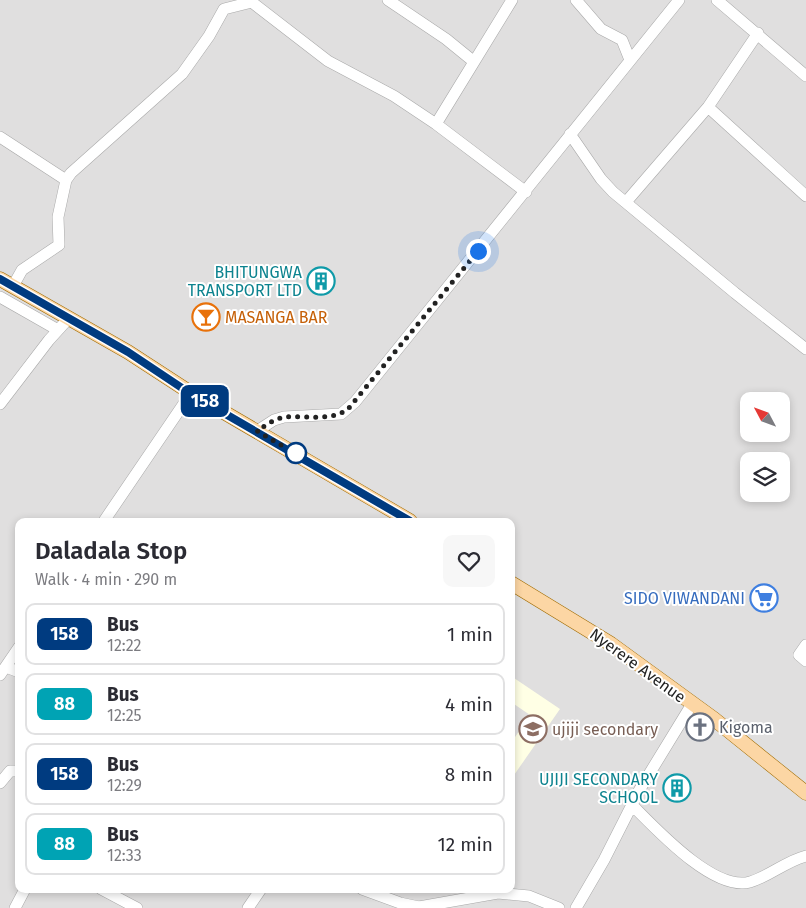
<!DOCTYPE html>
<html lang="en">
<head>
<meta charset="utf-8">
<style>
	body { margin:0; font-family:"Fira Sans",sans-serif; background:#f7f7f7; color:#2b2b33; height:100vh; display:flex; flex-direction:column; font-size:19px; white-space:nowrap }
	* { box-sizing:border-box; margin:0 }
	p { font-size:16px; color:#7c7c81 }
	.icon { flex:none; width:28px; height:28px; fill:none; stroke:currentColor; stroke-width:2; stroke-linecap:round; stroke-linejoin:round }
	.map { position:relative; flex:1; overflow:hidden }
	.details { position:absolute; left:15px; top:518px; width:500px; height:375px; display:flex; flex-direction:column; background:#fff; border-radius:10px; box-shadow:0 2px 8px #0003 }
	.details>* { flex:none }
	.badge { padding:0 10px; border-radius:8px; font-size:18px; line-height:32px }
	.needle { width:32px; rotate:311deg }
	.buttons { position:absolute; left:740px; top:392px; display:grid; gap:10px }
	.buttons a { display:grid; place-items:center; width:50px; height:50px; border-radius:10px; background:#fff; box-shadow:0 2px 8px #0003; font-size:25px }
	.you { position:absolute; width:25px; height:25px; margin:-12px; border:4px solid #fff; border-radius:50%; background:#1a73e8; box-shadow:0 0 0 8px #1a73e833 }
	.map>.badge { position:absolute; translate:-50% -50%; box-shadow:0 0 0 2px #fff }
	.round { display:grid; place-items:center; flex:none; width:52px; height:52px; border-radius:10px; background:#f7f7f7 }
	.overview { display:flex; align-items:center; justify-content:space-between; height:85px; padding:0 20px }
	h1 { font-size:24px; font-weight:600; line-height:38px }
	ul { padding:0; list-style:none }
	li { display:flex; align-items:center; gap:15px; height:62px; margin:0 10px 8px; padding:0 10px; border:2px solid #e1e1e2; border-radius:10px }
	li div { flex:1 }
	li b { display:block; font-size:19px }
	li em { font-style:normal }
	li .badge { min-width:55px; font-weight:700; text-align:center }
	.map>svg:first-child { display:block }
	.residential { fill:#e0dfdf; fill-rule:evenodd }
	.education { fill:#ffffe5 }
	.lines { fill:none; stroke-linecap:round; stroke-linejoin:round }
	.minor-casing { stroke:#a9a9a9; stroke-width:12 }
	.major-casing { stroke:#a06b00; stroke-width:15 }
	.minor { stroke:#fff; stroke-width:11 }
	.major { stroke:#fcd6a4; stroke-width:14 }
	.line-casing { stroke:#fff; stroke-width:11 }
	.line { stroke:#003b80; stroke-width:8 }
	.walk { stroke:#222; stroke-width:5; stroke-dasharray:0 9 }
	.stop-dot { fill:#fff; stroke:#003b80; stroke-width:2.5 }
	.labels { text-anchor:middle; stroke-width:4; stroke-linejoin:round; paint-order:stroke }
	.culture-label { font-size:16px; fill:#0d838f; stroke:#fff; text-anchor:end }
	.food-label { font-size:16px; fill:#c56008; stroke:#fff; text-anchor:start }
	.shop-label { font-size:16px; fill:#366cbe; stroke:#fff; text-anchor:end }
	.street-label { font-size:16px; fill:#222; stroke:#fff }
	.worship-label { font-size:16px; fill:#5b616d; stroke:#fff; text-anchor:start }
	.education-label { font-size:16px; fill:#785e54; stroke:#fff; text-anchor:start }
</style>
</head>
<body>
<div class="map">
<svg width="806" height="908" viewBox="0 0 806 908">
	<rect width="100%" height="100%" fill="#f2efe9"/>
	<path class="residential" d="M0 0H806V908H0ZM749 401H781V434H749ZM749 461H781V494H749ZM19 521H511V889H19Z"/>
	<path class="education" d="M514 678 560 709 512 778 511 743 530 715 511 702V683Z"/>
	<g class="lines">
		<g class="minor-casing">
			<path id="minor" d="M249 0 328 61 394 96 436 124 526 192
				M388 0 446 39 473 61
				M576 0 601 29 622 40 630 60
				M717 0 806 76
				M708 107 806 196
				M436 124 512 0
				M570 134 601 179 613 192 735 293 806 349
				M0 137 66 180
				M626 202 708 107 758 33
				M13 286 22 270 59 245 58 217 66 180 71 173 182 74 209 36 224 9 252 2
				M0 297 58 330
				M0 404 49 340 69 318
				M257 431 274 420 284 417 341 414 355 402 679 0
				M104 521 191 393
				M806 645 799 655 806 661
				M6 667 19 672
				M0 675 19 647
				M0 783 10 771H19
				M632 805C656 829 714 892 750 882 770 876 786 861 806 856
				M101 889 137 908
				M362 889 400 903 419 907 498 893 529 896 559 908
				M15 908 25 889
				M248 908 261 889
				M576 908 604 860 640 789 692 704"/>
		</g>
		<g class="major-casing">
			<path id="major" d="M0 279 128 352 191 393 410 521
				M511 583 611 644 714 719 806 793"/>
		</g>
		<use href="#minor" class="minor"/>
		<use href="#major" class="major"/>
	</g>
	<g class="lines">
		<g class="line-casing">
			<path id="line" d="M0 279 128 352 191 394 410 521"/>
		</g>
		<use href="#line" class="line"/>
		<path class="walk" d="M296 453 300 456 257 431C266 425 275 418 286 417 306 415 331 422 348 409L478 251"/>
	</g>
	<defs>
		<g id="building-ring" transform="scale(1.4375)"><circle r="9.5" fill="#fff" stroke="#0f9aa8" stroke-width="1.5"/><path d="M-4-6H4V6H1V3H-1V6H-4ZM-2.5-4.3h1.7v1.8h-1.7ZM.8-4.3h1.7v1.8H.8ZM-2.5-1h1.7V.8h-1.7ZM.8-1h1.7V.8H.8Z" fill="#0f9aa8"/></g>
		<g id="bar-ring" transform="scale(1.4375)"><circle r="9.5" fill="#fff" stroke="#e8710a" stroke-width="1.5"/><path d="M-6-5H6L.8 .8V4.5H3.5V6h-7V4.5H-.8V.8Z" fill="#e8710a"/></g>
		<g id="supermarket-ring" transform="scale(1.4375)"><circle r="9.5" fill="#fff" stroke="#3f7fe0" stroke-width="1.5"/><path d="M-6-5.5h2.5l.6 2H6L4.5 2H-2.5L-4.4-4H-6ZM-1.5 3.2a1.3 1.3 0 1 0 .1 0ZM3 3.2a1.3 1.3 0 1 0 .1 0Z" fill="#3f7fe0"/></g>
		<g id="church-ring" transform="scale(1.4375)"><circle r="9.5" fill="#fff" stroke="#6b7280" stroke-width="1.5"/><path d="M-1.2-6h2.4v3.5h3.3v2.4h-3.3V6h-2.4V-.1h-3.3v-2.4h3.3Z" fill="#6b7280"/></g>
		<g id="school-ring" transform="scale(1.4375)"><circle r="9.5" fill="#fff" stroke="#8d6e63" stroke-width="1.5"/><path d="M0-5L7-2L0 1L-7-2ZM-4 1L0 2.5L4 1V4Q0 6-4 4Z" fill="#8d6e63"/></g>
	</defs>
	<g fill-rule="evenodd">
		<use href="#building-ring" x="321" y="281"/>
		<use href="#bar-ring" x="206" y="317"/>
		<use href="#supermarket-ring" x="764" y="598"/>
		<use href="#church-ring" x="700" y="727"/>
		<use href="#school-ring" x="533" y="729"/>
		<use href="#building-ring" x="677" y="788"/>
	</g>
	<circle class="stop-dot" cx="296" cy="453" r="10"/>
	<g class="labels">
		<g class="culture-label">
			<text x="302" y="278">BHITUNGWA<tspan x="302" dy="18">TRANSPORT LTD</tspan></text>
			<text x="658" y="785">UJIJI SECONDARY<tspan x="658" dy="18">SCHOOL</tspan></text>
		</g>
		<g class="food-label">
			<text x="225" y="323">MASANGA BAR</text>
		</g>
		<g class="shop-label">
			<text x="745" y="604">SIDO VIWANDANI</text>
		</g>
		<g class="street-label">
			<text transform="translate(638 665) rotate(36)" y="6">Nyerere Avenue</text>
		</g>
		<g class="worship-label">
			<text x="719" y="733">Kigoma</text>
		</g>
		<g class="education-label">
			<text x="552" y="735">ujiji secondary</text>
		</g>
	</g>
</svg>
<div class="buttons">
<a><svg class="needle" viewBox="-14 -14 28 28"><path d="M0-13l5 13h-10z" fill="#e53935"/><path d="M0 13l5-13h-10z" fill="#7c7c81"/></svg></a>
<a><svg class="icon" aria-label="layers" viewBox="0 0 24 24"><path d="M12 4l9 5-9 5-9-5zM3 14l9 5 9-5"/></svg></a>
</div>
<div class="you" style="left:478px;top:251px"></div>
<b class="badge" style="left:205px;top:401px;background:#003b80;color:#fff">158</b>
<section class="details">
<div class="overview"><div><h1>Daladala Stop</h1><p>Walk · 4 min · 290 m</p></div><a class="round"><svg class="icon" aria-label="heart" viewBox="0 0 24 24"><path d="M12 20l-8-8c-3-5 5-10 8-4 3-6 11-1 8 4z"/></svg></a></div>
<ul>
<li><span class="badge" style="background:#003b80;color:#fff">158</span><div><b>Bus</b><p>12:22</p></div><em>1 min</em></li>
<li><span class="badge" style="background:#00a3b4;color:#fff">88</span><div><b>Bus</b><p>12:25</p></div><em>4 min</em></li>
<li><span class="badge" style="background:#003b80;color:#fff">158</span><div><b>Bus</b><p>12:29</p></div><em>8 min</em></li>
<li><span class="badge" style="background:#00a3b4;color:#fff">88</span><div><b>Bus</b><p>12:33</p></div><em>12 min</em></li>
</ul>
</section>
</div>
</body>
</html>
